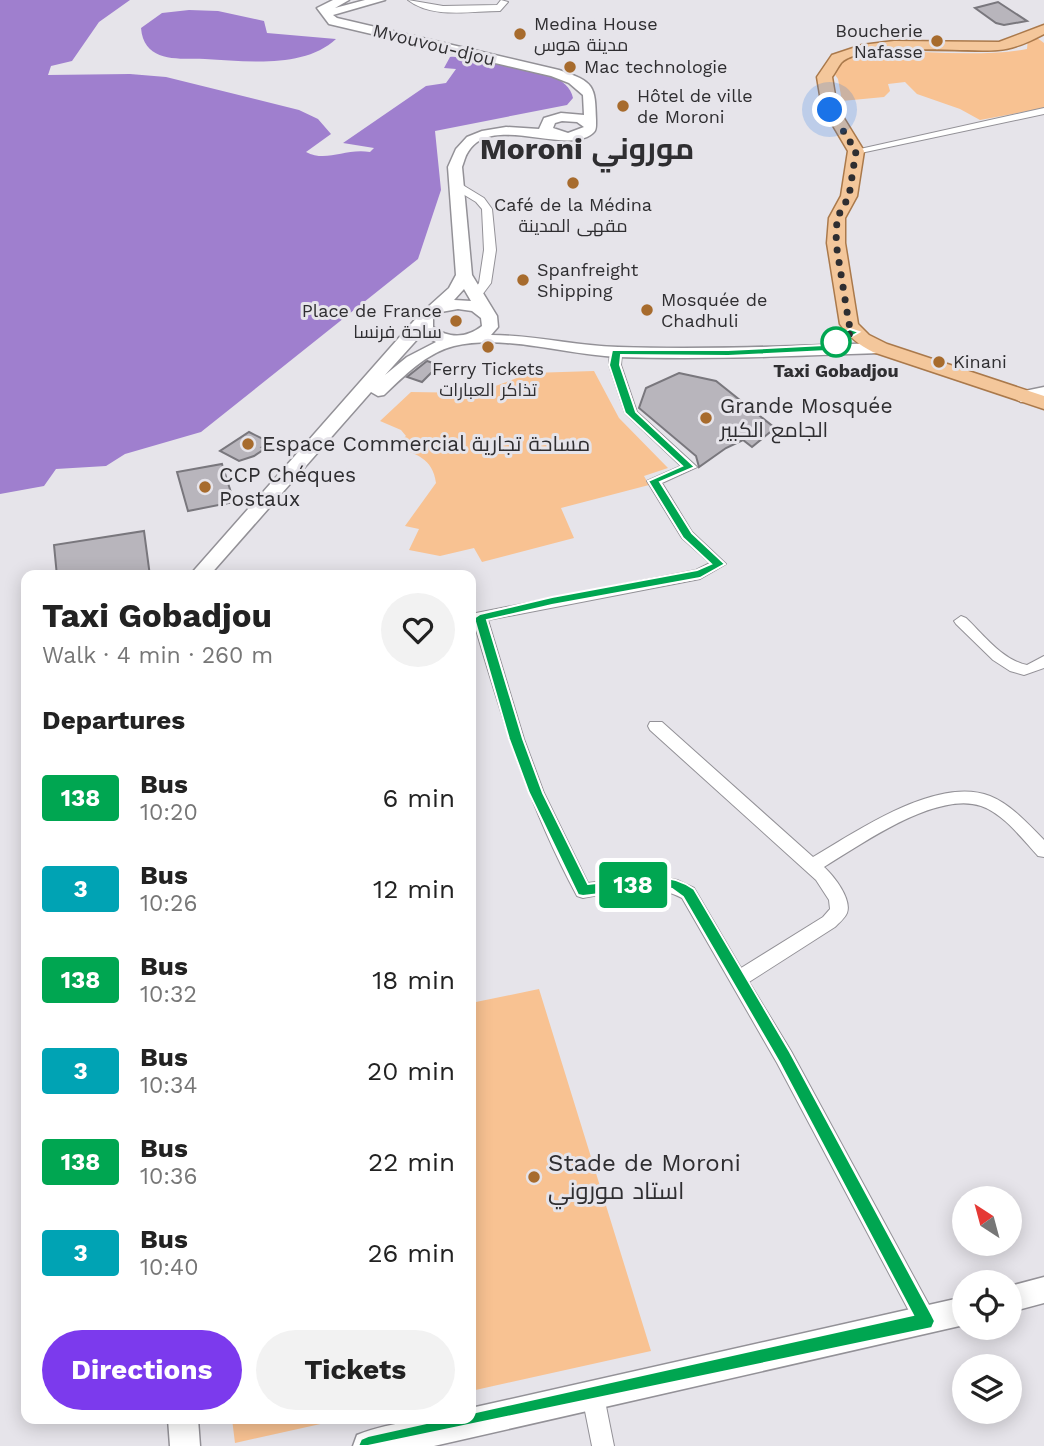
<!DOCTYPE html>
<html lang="en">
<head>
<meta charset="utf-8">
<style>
	body { margin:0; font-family:"Work Sans",Cairo,sans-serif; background:#f2f2f2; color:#222; height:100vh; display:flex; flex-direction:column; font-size:26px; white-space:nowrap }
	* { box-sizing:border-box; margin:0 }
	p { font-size:23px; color:#767676 }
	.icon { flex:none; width:38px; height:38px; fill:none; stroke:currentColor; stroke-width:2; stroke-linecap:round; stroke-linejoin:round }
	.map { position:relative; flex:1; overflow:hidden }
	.side { position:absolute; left:21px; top:570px; width:455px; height:854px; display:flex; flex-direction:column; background:#fff; border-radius:14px; box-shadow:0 4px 18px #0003 }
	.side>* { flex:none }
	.badge { padding:0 14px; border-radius:5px; font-size:24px; line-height:46px }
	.needle { width:46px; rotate:324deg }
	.fabs { position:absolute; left:952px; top:1186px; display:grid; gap:14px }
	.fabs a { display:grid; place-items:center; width:70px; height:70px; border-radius:50%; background:#fff; box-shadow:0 4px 18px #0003; font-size:35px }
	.you { position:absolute; width:35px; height:35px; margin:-18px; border:5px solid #fff; border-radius:50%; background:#1a73e8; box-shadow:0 0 0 10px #1a73e833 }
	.map>.badge { position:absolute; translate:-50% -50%; box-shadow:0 0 0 4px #fff }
	h2 { padding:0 21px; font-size:26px; line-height:63px }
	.round { display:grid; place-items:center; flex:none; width:74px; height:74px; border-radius:37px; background:#f2f2f2 }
	.head { display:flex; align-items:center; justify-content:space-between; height:119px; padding:0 21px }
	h1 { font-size:33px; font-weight:700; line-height:52px }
	.cta { display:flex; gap:14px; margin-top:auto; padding:14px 21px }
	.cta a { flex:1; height:80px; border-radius:42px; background:#7c3aed; color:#fff; font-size:28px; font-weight:700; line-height:80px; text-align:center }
	.cta a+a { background:#f2f2f2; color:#222 }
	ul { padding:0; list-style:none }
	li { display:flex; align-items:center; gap:21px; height:91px; padding:0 21px }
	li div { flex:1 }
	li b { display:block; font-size:26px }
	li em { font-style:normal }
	li .badge { min-width:77px; font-weight:700; text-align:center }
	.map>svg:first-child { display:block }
	.green { fill:#f8c292 }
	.water { fill:#9f7fce }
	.building { fill:#b8b5bc; stroke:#79777d; stroke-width:2 }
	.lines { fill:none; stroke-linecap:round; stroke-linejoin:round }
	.street-casing { stroke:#939197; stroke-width:2 }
	.secondary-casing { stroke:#939197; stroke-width:3 }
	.primary-casing { stroke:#aa794b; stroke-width:3 }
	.street { fill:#fff; fill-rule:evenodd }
	.secondary { fill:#fff; fill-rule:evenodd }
	.primary { fill:#f4c79b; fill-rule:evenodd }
	.line { fill:#00a651; stroke:#fff; stroke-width:2 }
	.walk { stroke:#2f2e31; stroke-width:7; stroke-dasharray:0 12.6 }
	.poi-dot { fill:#a76b2d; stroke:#e6e4ea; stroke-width:2.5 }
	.stop-dot { fill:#fff; stroke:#00a651; stroke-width:3.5 }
	.labels { text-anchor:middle; stroke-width:6; stroke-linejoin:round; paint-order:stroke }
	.far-poi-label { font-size:18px; fill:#2f2e31; stroke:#e6e4ea; text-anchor:start }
	.far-street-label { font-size:18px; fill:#2f2e31; stroke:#e6e4ea }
	.far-stop-label { font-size:18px; font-weight:bold; fill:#2f2e31; stroke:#e6e4ea }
	.poi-label { font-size:21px; fill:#2f2e31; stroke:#e6e4ea; text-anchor:start }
	.near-poi-label { font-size:24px; fill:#2f2e31; stroke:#e6e4ea; text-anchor:start }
	.far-town-label { font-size:30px; font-weight:bold; fill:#2f2e31; stroke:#e6e4ea }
</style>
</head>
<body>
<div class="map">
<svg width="1044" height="1446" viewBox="0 0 1044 1446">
	<rect width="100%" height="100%" fill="#e6e4ea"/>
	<path class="green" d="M1036 37 1044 43V108L980 120 960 109 917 94 905 82 888 84 890 91 884 97 842 101 838 79 833 72 852 51C909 48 969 59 1027 49L1028 38Z
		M594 371 619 418 668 468 644 476 649 485 561 508 574 538 482 562 474 548 440 556 409 550 419 529 405 526 436 483C433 458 415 453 394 447L406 436 401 430 380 421 411 392 476 393 531 373Z
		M539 989 651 1351 471 1391V1003Z
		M232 1419H343L235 1443Z"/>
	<path class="water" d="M0 0H130L99 22 72 61 51 66 48 75 130 74 166 77 299 110 318 119 331 134 306 152C327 163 344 148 370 152L374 148 343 143 426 86 446 83 456 69 444 68 450 57C459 56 467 60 477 61 500 63 568 68 573 98L567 105 435 131 441 190 418 259 201 432 125 454 106 466 56 469 44 486 0 494Z
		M189 10 218 11 264 21 267 33 336 39C304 69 246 61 205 59 180 58 144 64 141 28L162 13Z"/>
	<path class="building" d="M998 2 1027 21 1004 25 996 23 975 8Z
		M427 361 439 365 422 382 407 377Z
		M679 373 716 381 775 428 752 447 743 440 726 448 699 467 696 456 639 408 646 388Z
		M249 432 269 442 262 447 266 448 254 456 239 461 220 451Z
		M222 464 234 502 188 511 177 472Z
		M144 531 150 576H57L54 545Z"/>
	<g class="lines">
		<g class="street-casing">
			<path id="street" d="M408 0 443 6 497 5 501 0 508 2 500 11C471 11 432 19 408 0Z
				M1044 108V114L856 154 851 151Z
				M453 184H461L484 198 492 209 496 250 491 283 479 299 475 300 469 297 479 283 484 250 482 209 476 202 453 188Z
				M616 348 622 352 621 365 637 412 697 467 662 483 692 532 726 564 700 579 488 620 524 739 544 793 588 883 651 875 677 880 694 888 741 968 823 917 830 909 829 900 816 880 650 730 648 726 650 722H662L813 857C857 831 938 775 990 796 1012 805 1028 824 1044 840V857L1038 856C1022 839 1004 814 981 806 936 791 862 844 824 867 834 876 852 899 847 913 845 918 839 923 835 927L749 982 791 1051 934 1314 937 1321 934 1328 926 1331 918 1328 777 1063 682 898C651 881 616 893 583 898L577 896C529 807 502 719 474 623L471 624V614L696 570 710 563 682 538 647 481 681 466 625 413 609 365 610 352Z
				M961 616 966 618C983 634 1002 660 1027 665L1044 656V668L1024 675 1010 671 993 660 956 624 954 621Z
				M593 1385 601 1388 604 1396 614 1446H592L582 1396 585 1388Z"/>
		</g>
		<g class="secondary-casing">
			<path id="secondary" d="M333 0H349L335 8 365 0H385L333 15 337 18 559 70C595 82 595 86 596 120 596 129 597 132 587 137 557 151 490 115 468 152 465 156 464 162 462 167L472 275 497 316 498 327 491 335C534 335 575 346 618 347 706 350 793 346 880 343L888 348 880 353C793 356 705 360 618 357 565 355 507 334 454 346 426 353 404 376 384 395L378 396 371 392 209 576H189L419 315 449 288 456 275 448 167 456 149 467 137 482 131 506 127 539 129 544 118 561 113 584 115 583 95 569 83 551 76 329 24 317 8ZM562 121 577 122 584 127 568 133 553 128 555 123ZM464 289 471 301 454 300ZM458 309 472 311 481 318 482 326C467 338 449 339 433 327V319L441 312ZM422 334 436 342 407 357 385 375Z
				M1044 387V397L1021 402 1013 397 1015 393Z
				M1044 1277V1303L1010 1312V1286Z
				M964 1297V1325L434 1446H353L357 1435C394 1420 432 1419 471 1419V1408Z
				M168 1419H198L200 1446H170Z"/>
		</g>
		<g class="primary-casing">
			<path id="primary" d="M1044 25V34C1029 42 1014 49 998 50 964 53 863 41 841 63 838 67 835 73 832 77L837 107 864 151 857 196 845 218V243L858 324 869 335 887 344 1044 396V409L873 352C859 345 849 337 840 324L827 243 829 218 841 196 848 151 822 107 817 77 832 55 862 45 894 41 999 42Z"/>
		</g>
		<use href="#street" class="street"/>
		<use href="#secondary" class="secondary"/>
		<use href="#primary" class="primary"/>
	</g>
	<path class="line" d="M850 329 859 332 827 351 728 356 621 355 620 365 636 412 695 467 660 482 692 533 725 564 700 578 552 605 487 620 523 739 543 793 588 884C623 880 663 867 694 889L790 1052 932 1315 935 1321 932 1328 368 1446H358L361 1439 368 1436 913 1315 779 1062 683 897 672 889 660 887 583 896 578 895 529 793 509 739 474 618 480 614 552 597 697 570 711 564 683 538 648 481 682 466 625 413 609 365 612 350H728L824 345Z"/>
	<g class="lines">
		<path class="walk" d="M830 110 856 151 849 196 837 218 836 243 849 324 853 332 836 342"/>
	</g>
	<g class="poi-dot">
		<circle cx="520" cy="34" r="7"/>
		<circle cx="937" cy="41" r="7"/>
		<circle cx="570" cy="67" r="7"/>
		<circle cx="623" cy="106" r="7"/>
		<circle cx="573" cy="183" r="7"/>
		<circle cx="523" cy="280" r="7"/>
		<circle cx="647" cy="310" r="7"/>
		<circle cx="456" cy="321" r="7"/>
		<circle cx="488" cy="347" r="7"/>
		<circle cx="939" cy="362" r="7"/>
		<circle cx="706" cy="418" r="7"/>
		<circle cx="248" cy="444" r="7"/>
		<circle cx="205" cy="487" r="7"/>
		<circle cx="534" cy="1177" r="7"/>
	</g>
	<circle class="stop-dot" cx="836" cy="342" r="14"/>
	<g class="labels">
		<g class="far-poi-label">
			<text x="534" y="30">Medina House<tspan x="534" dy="21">مدينة هوس</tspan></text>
			<text x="923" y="37" text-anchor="end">Boucherie<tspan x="923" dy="21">Nafasse</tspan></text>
			<text x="584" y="73">Mac technologie</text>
			<text x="637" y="102">Hôtel de ville<tspan x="637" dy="21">de Moroni</tspan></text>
			<text x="573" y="211" text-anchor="middle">Café de la Médina<tspan x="573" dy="21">مقهى المدينة</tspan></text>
			<text x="537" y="276">Spanfreight<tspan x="537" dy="21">Shipping</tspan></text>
			<text x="661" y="306">Mosquée de<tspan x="661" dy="21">Chadhuli</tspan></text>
			<text x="442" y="317" text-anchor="end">Place de France<tspan x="442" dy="21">ساحة فرنسا</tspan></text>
			<text x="953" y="368">Kinani</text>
			<text x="488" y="375" text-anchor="middle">Ferry Tickets<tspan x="488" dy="21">تذاكر العبارات</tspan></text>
		</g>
		<g class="far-street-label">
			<text transform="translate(434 45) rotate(14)" y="6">Mvouvou-djou</text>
		</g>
		<g class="far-stop-label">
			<text x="836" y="377">Taxi Gobadjou</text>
		</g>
		<g class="poi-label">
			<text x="720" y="413">Grande Mosquée<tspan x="720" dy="24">الجامع الكبير</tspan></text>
			<text x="262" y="451">Espace Commercial مساحة تجارية</text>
			<text x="219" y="482">CCP Chéques<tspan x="219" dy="24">Postaux</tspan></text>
		</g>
		<g class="near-poi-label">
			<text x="548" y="1171">Stade de Moroni<tspan x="548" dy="28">استاد موروني</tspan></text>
		</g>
		<g class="far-town-label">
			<text x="587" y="159">Moroni موروني</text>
		</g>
	</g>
</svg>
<div class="fabs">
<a><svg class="needle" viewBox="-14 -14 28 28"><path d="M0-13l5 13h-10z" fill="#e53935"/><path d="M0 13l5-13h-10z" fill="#767676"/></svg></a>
<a><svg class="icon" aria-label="locate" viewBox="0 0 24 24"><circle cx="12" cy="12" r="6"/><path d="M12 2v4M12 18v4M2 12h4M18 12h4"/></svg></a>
<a><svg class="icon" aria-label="layers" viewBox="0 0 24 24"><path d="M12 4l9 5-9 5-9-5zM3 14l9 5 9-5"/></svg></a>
</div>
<div class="you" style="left:830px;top:110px"></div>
<b class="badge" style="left:633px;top:885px;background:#00a651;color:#fff">138</b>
<section class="side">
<div class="head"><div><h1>Taxi Gobadjou</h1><p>Walk · 4 min · 260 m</p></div><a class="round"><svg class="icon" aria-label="heart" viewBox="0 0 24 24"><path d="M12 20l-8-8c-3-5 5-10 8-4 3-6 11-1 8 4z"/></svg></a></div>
<h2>Departures</h2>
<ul>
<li><span class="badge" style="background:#00a651;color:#fff">138</span><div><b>Bus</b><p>10:20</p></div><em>6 min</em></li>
<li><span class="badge" style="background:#00a3b4;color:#fff">3</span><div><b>Bus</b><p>10:26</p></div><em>12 min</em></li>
<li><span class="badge" style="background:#00a651;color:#fff">138</span><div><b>Bus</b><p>10:32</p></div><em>18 min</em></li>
<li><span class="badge" style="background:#00a3b4;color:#fff">3</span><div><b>Bus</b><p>10:34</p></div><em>20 min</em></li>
<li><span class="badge" style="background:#00a651;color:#fff">138</span><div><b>Bus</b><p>10:36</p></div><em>22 min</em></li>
<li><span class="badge" style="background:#00a3b4;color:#fff">3</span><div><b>Bus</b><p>10:40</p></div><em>26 min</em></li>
</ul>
<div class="cta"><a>Directions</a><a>Tickets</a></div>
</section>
</div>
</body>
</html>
